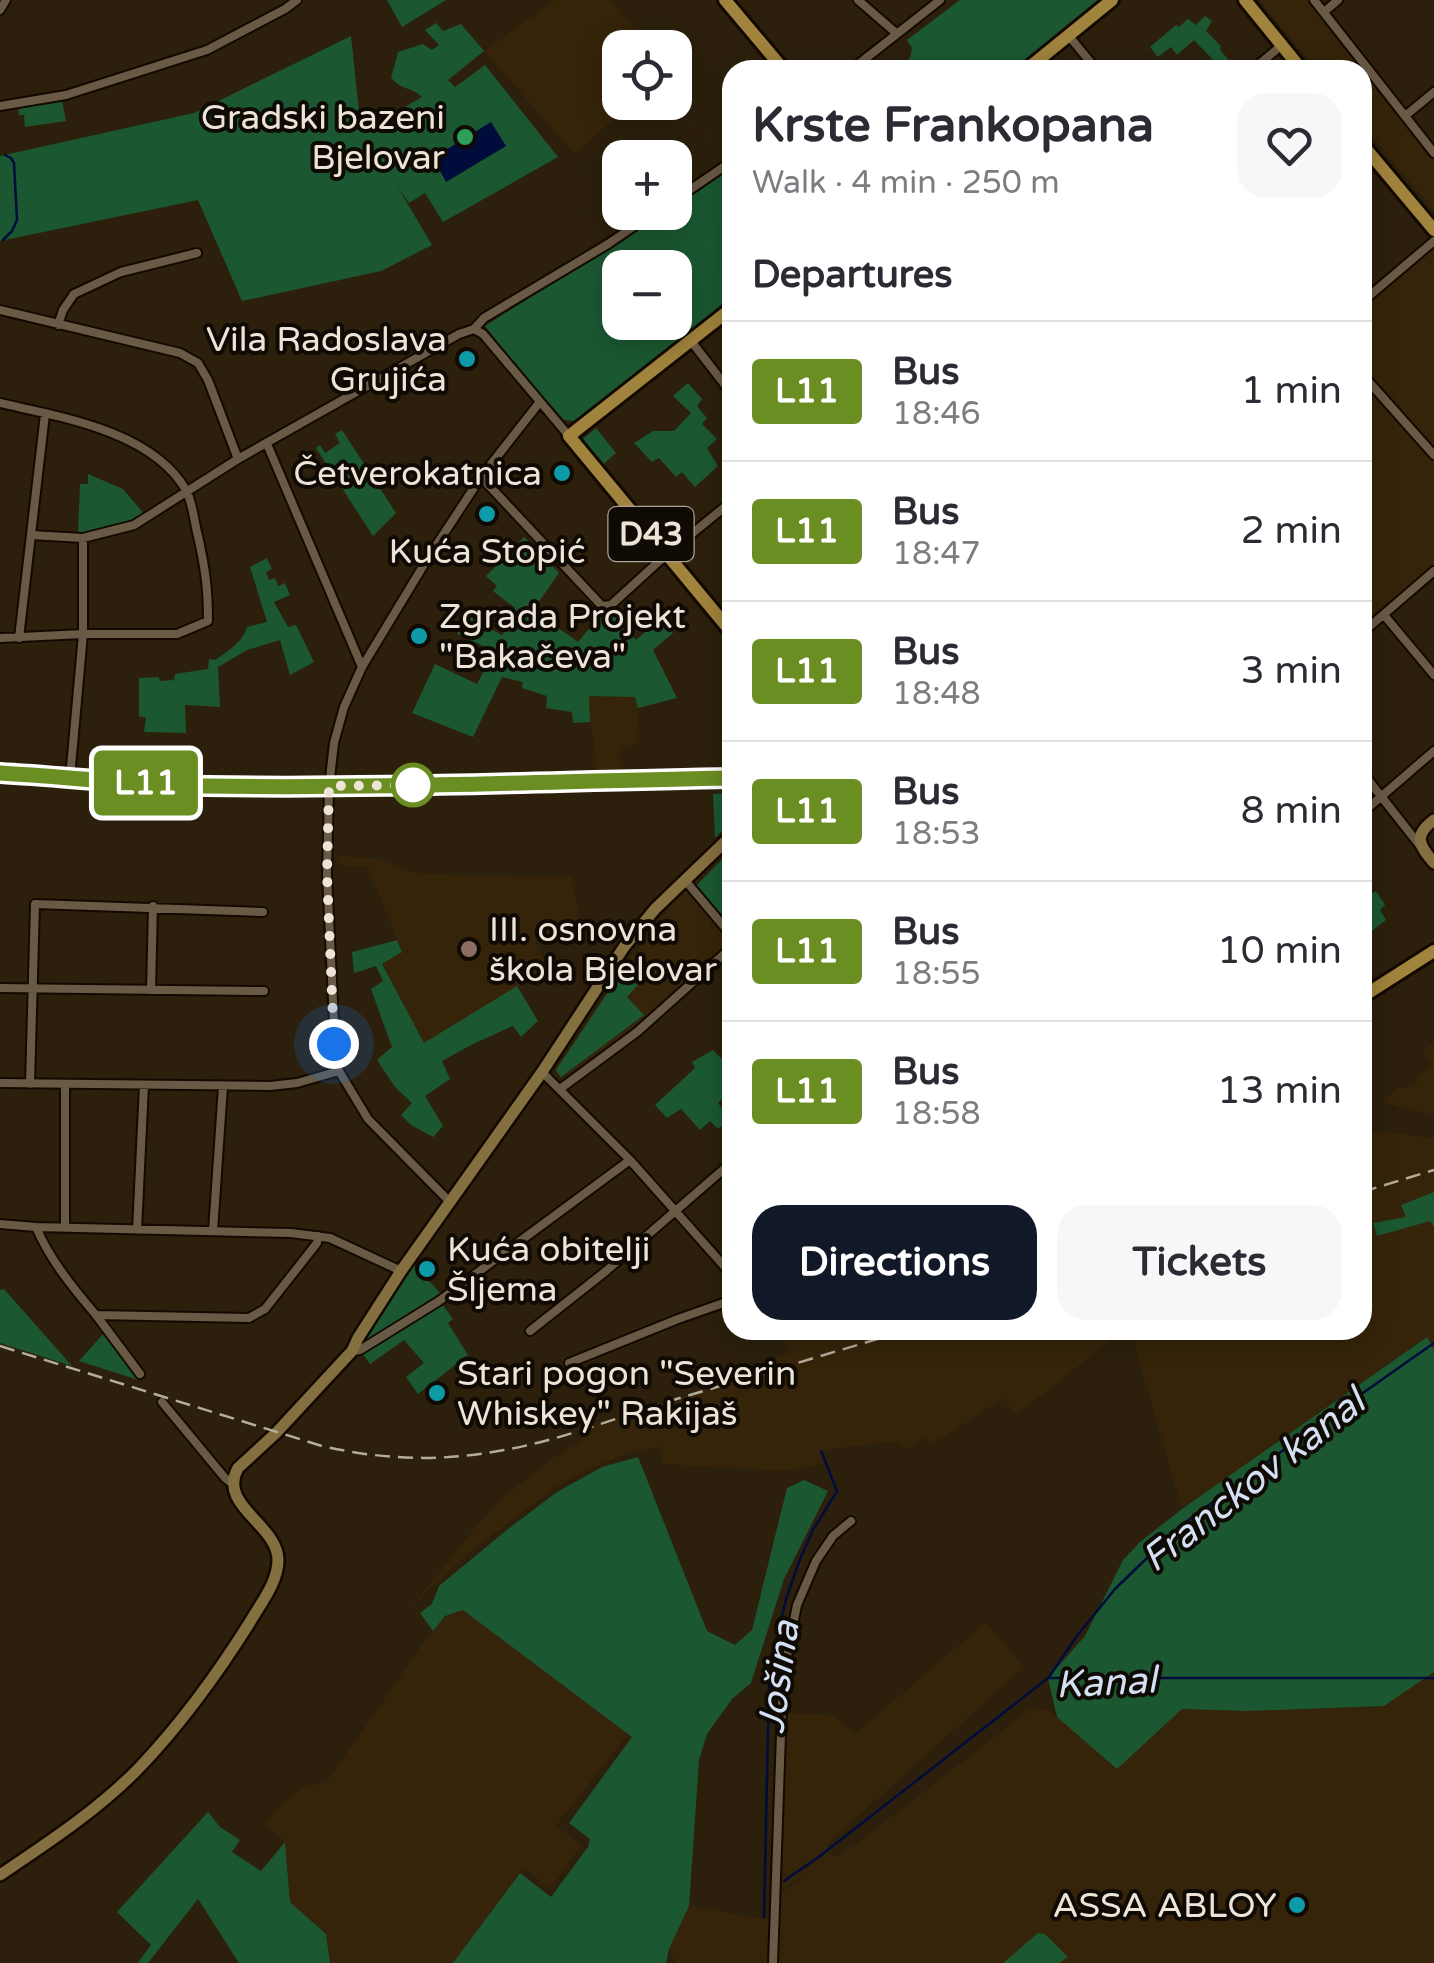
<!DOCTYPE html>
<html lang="en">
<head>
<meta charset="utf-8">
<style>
	body { margin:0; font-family:"Varela Round",sans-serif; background:#f7f7f7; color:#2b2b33; height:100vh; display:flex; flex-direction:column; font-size:38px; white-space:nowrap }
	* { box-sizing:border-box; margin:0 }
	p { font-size:32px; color:#7c7c81 }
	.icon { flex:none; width:55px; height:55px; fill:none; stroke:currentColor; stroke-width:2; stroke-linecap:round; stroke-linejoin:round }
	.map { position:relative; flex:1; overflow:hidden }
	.panel { position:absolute; left:722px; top:60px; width:650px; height:1280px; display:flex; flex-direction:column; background:#fff; border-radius:30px; box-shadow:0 5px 25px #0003 }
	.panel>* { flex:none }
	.badge { padding:0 20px; border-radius:8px; font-size:35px; line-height:65px }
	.tools { position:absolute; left:602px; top:30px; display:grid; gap:20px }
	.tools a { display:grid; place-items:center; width:90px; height:90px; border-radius:20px; background:#fff; box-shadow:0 5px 25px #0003; font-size:50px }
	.you { position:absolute; width:50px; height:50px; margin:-25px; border:8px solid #fff; border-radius:50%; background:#1a73e8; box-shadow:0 0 0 15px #1a73e833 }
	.map>.badge { position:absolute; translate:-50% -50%; box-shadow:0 0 0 5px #fff }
	h2 { padding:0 30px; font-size:38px; line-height:90px }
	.round { display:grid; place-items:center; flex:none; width:105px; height:105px; border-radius:30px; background:#f7f7f7 }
	.summary { display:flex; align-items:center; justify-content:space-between; height:170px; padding:0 30px }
	h1 { font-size:48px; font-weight:800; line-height:75px }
	.primary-button { display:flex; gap:20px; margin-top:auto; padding:20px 30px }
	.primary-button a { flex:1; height:115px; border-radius:30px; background:#111827; color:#fff; font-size:40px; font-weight:800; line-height:115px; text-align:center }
	.primary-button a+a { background:#f7f7f7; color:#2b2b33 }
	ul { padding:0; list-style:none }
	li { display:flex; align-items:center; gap:30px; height:140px; padding:0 30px; border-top:2px solid #e1e1e2 }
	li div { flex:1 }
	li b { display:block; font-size:38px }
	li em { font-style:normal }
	li .badge { min-width:110px; font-weight:700; text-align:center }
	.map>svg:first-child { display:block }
	.built { fill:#352409 }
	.green { fill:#1b5832; fill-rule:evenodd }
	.water { fill:#000c3b }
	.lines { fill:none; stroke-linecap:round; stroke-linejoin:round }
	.stream { stroke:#000c3b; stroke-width:2.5 }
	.street-casing { stroke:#140900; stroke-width:12 }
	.secondary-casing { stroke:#140900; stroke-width:16 }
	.primary-casing { stroke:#140900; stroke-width:18 }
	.street { stroke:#695a45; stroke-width:8 }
	.secondary { stroke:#846f40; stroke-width:11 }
	.primary { stroke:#a0833c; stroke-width:12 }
	.rail { stroke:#b5ab9d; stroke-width:2.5; stroke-dasharray:15 8; stroke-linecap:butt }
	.line-casing { stroke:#fff; stroke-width:22 }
	.line { stroke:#6b8e23; stroke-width:15 }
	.walk { stroke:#ede4d8; stroke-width:10; stroke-dasharray:0 18 }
	.leisure-dot { fill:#2e9e5b; stroke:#100a04; stroke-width:4 }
	.culture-dot { fill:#0f9aa8; stroke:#100a04; stroke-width:4 }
	.stop-dot { fill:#fff; stroke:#6b8e23; stroke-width:5 }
	.education-dot { fill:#8d6e63; stroke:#100a04; stroke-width:4 }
	.labels { text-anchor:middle; stroke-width:8; stroke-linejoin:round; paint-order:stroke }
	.shield { fill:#100a04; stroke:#aba398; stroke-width:2.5 }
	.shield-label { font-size:32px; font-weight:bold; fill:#ede4d8 }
	.poi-label { font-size:35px; fill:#ede4d8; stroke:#100a04; text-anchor:end }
	.water-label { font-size:38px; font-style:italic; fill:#d3dff2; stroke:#100a04 }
</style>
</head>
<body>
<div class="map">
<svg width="1434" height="1963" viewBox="0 0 1434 1963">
	<rect width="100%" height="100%" fill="#2c200c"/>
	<path class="built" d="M555 0H609L651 47 620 48V102L632 103 575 154 484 51Z
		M1259 0H1308L1434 157V211L1363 125 1362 70H1317Z
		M1434 241V571L1362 633V303Z
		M588 696 636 697 638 708 636 745 619 746 622 780 596 781 595 748 590 722Z
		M340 856 379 859 400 868 423 874 571 877 580 918 535 942 548 969 424 1044 382 963 402 951 368 867 339 865Z
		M684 888 731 941 628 1032 561 1079 555 1070 620 972Z
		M1434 1043V1115L1385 1103V1099L1400 1086 1402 1089 1417 1083 1418 1076 1433 1064 1422 1051Z
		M1382 1132 1434 1138V1349L1426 1337 1182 1509 1130 1330H1362L1363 1133Z
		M776 1330H1124L1016 1415 1003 1398 933 1444 926 1437 905 1450 898 1441 822 1450 826 1463 785 1471 662 1464 660 1446 628 1453 586 1470 555 1488 477 1546 434 1584 400 1621 474 1529 501 1499 550 1460 582 1441 584 1429 675 1400 728 1380 789 1352Z
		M463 1609 629 1733 556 1825 581 1845 550 1889 523 1867 453 1963H330L326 1934 290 1902 285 1842 264 1824 289 1798 302 1788 327 1782 426 1639 445 1616Z
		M986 1622 1024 1667 826 1845 835 1857 855 1845 1032 1708 1049 1710 1117 1768 1182 1709 1247 1711 1384 1706 1434 1672V1963H778L780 1894 809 1873 776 1892 773 1963H676L669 1949 689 1906 771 1920 782 1713 833 1715 855 1734Z"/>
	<path class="green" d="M387 0H446L402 27Z
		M960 0H1104L1019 70H937L929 62 924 65V70H896L910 58 912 48 907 40Z
		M1205 16 1212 21 1206 31 1221 46 1220 50 1228 59 1220 67 1194 40 1177 55 1171 47 1158 57 1150 47 1176 25 1179 27 1188 19 1196 25Z
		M436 23 443 31 461 24 484 51 448 80 455 87 485 65 558 157 443 222 425 193 409 203 397 186 432 245 381 271 242 301 198 200 0 241V156L194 113 351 36 359 111 367 129 422 97C412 87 401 90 391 78L398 52 423 44 432 50 439 45 425 30Z
		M61 96 66 121 25 127 24 115H19L18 104Z
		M732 166V295L662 357 582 418 575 421 564 420 528 380 485 326 662 213 675 212V204ZM620 268H675V322H620Z
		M688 383 702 399 697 406 707 418 702 424 717 439 707 448 718 466 695 487 682 472 676 477 659 458 652 462 634 443 653 431H674L691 413 673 396Z
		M596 428 616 453 597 470 576 445Z
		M342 430 396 513 373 536 316 448 320 445 325 453 340 443 335 434Z
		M88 474 123 489 145 515C123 524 102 536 78 534L80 484H88Z
		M524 537 559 573 533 610 578 642 597 619 612 607 636 640 660 619 673 633 653 650 677 698 638 708 635 697 589 696 590 722 573 723 572 712 546 708 547 696 522 688 523 682 502 677 473 737 412 713 435 664 477 684 494 651 457 634 468 616 502 635 508 624 505 622 515 608 493 591 497 586 486 576Z
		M267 558 272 569 266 572 269 580 275 578 278 586 285 583 290 595 274 602 288 627 296 625 314 662 290 675 280 640 247 650 218 667 220 707 185 705 186 733 144 732 146 718 139 716V678L159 677 160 681 174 680 175 674 208 669 209 659 215 660C227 652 243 642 247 627L267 622 250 567Z
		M732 793V820L715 838 713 794Z
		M732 849V926L696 886Z
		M1376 891 1385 905 1380 910 1386 920 1369 933 1363 921V900Z
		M397 940 402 952 382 964 424 1043 517 986 538 1021 521 1037 513 1026 473 1044 442 1061 450 1079 425 1096 443 1126 433 1137 411 1125 401 1115 412 1103 395 1087 377 1060 392 1047 371 989 383 981 376 966 354 973 352 952Z
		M623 970 638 985 627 997 644 1015 561 1077 556 1070Z
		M713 1050 722 1059 732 1052V1090L718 1103 730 1119 718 1129 710 1121 700 1130 681 1109 667 1118 655 1105 695 1068 692 1062Z
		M1434 1192V1227L1430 1221 1377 1236 1373 1223 1406 1217 1401 1205Z
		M409 1260 444 1297 440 1301 453 1319 448 1323 468 1355 418 1394 406 1377 424 1363 404 1340 370 1364 360 1350 358 1338Z
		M4 1289 72 1366 0 1343V1290Z
		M105 1332 138 1380 79 1361Z
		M1427 1337 1434 1349V1672L1384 1706 1247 1711 1182 1709 1117 1769 1057 1717 1048 1678 1085 1636 1123 1560 1140 1542 1182 1509Z
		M638 1457 707 1631 735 1645 752 1630 787 1488 804 1480 828 1491 784 1579 751 1683 732 1699 707 1734 699 1760 689 1906 669 1949 666 1963H453L520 1873 551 1897 588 1847 590 1839 569 1823 632 1737 463 1610 445 1616 433 1631 420 1613 432 1604 439 1586 508 1529 557 1492 602 1467Z
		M208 1812 220 1827 240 1840 232 1852 261 1871 285 1842 290 1902 326 1934 330 1963H239L198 1899 148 1963H138L151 1945 117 1912Z
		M1038 1933 1045 1934 1068 1957 1059 1963H1003Z"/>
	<path class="water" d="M491 122 506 146 446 182 433 158Z"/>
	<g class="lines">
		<path class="stream" d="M3 240 12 231 17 220 14 163 11 158 5 155
			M1049 1677 1076 1637 1115 1589 1179 1527 1323 1421 1434 1343
			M784 1881 820 1856 1048 1678H1434
			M764 1917 769 1684 775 1647 786 1599 800 1559 813 1530 837 1491 821 1451"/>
		<g class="street-casing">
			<path id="street" d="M858 0 896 33
				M1314 0 1434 153
				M0 10 6 0
				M1324 12 1338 0
				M1068 35 1097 70
				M851 70 940 0
				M1252 70 1282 45
				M0 106 66 95 207 50 285 9 297 0
				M1405 116 1434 92
				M675 200 732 161
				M1362 302 1434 241
				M0 310 180 353 198 363 208 380 238 459
				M58 325 63 310 74 294 121 272 197 253
				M474 329 484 318 608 244 655 212
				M474 329 483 334 569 436
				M691 341 732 394
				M1362 374 1434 455
				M0 403C61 417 152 431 186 490 193 503 194 522 198 536 205 568 208 587 208 621L177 634H83L0 638
				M267 444 362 667
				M481 477 602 606 611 605 667 554 732 501
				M31 535 83 538 134 525 238 459 459 334 474 329
				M1384 615 1434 675
				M1362 633 1434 571
				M19 638 45 414
				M1362 772 1421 847
				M70 778 83 634V538
				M1362 813 1434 751
				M684 879 732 936
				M0 988 264 991
				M151 990 153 906
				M542 1072 630 1160 732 1275
				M0 1083 270 1086 297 1083 339 1071
				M30 1084 35 904 263 912
				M560 1089 637 1032 732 947
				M450 1202 368 1119 339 1071 335 1044 327 874 329 787 334 743 344 707 362 667 428 558 481 477 539 403
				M0 1224 36 1227 291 1233 330 1238 401 1271
				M36 1227C50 1260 73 1288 96 1315L249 1318 265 1309 317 1243 318 1236
				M65 1227V1085
				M137 1230 144 1085
				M213 1231 223 1086
				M96 1315 140 1374
				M530 1331 606 1271 732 1162
				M352 1351 360 1350 439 1301 630 1160
				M569 1363 678 1319 732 1300
				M162 1402 225 1478 233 1484
				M773 1963 783 1677 797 1605 816 1561 833 1536 851 1521"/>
		</g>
		<g class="secondary-casing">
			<path id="secondary" d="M1434 820C1412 836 1420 846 1434 863
				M0 1875C49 1842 98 1810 139 1768 181 1724 218 1673 250 1622 261 1603 278 1582 278 1560 278 1525 217 1505 238 1468L276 1433 352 1351 358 1338 401 1271 542 1072 624 947 655 909 732 835"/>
		</g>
		<g class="primary-casing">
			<path id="primary" d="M725 0 784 70
				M1245 0 1302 70
				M1026 70 1112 0
				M1362 144 1434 230
				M732 308 569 436 732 633
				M0 773 202 786 329 787 732 778
				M1362 997 1434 951"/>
		</g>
		<use href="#street" class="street"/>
		<use href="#secondary" class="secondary"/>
		<use href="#primary" class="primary"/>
		<path class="rail" d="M1362 1192 1434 1170
			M0 1346 322 1446C383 1460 443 1462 504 1450 562 1440 618 1417 673 1400 751 1377 830 1353 908 1330"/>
	</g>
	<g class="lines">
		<g class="line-casing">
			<path id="line" d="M0 773C69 777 137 785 206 786 381 789 557 781 732 778"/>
		</g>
		<use href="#line" class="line"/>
		<path class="walk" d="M334 1044 327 874 329 786 417 785H413"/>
	</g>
	<circle class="leisure-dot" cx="465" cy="137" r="10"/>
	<g class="culture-dot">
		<circle cx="467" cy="359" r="10"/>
		<circle cx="562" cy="473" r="10"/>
		<circle cx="487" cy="514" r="10"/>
		<circle cx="419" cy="636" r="10"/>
		<circle cx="427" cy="1269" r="10"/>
		<circle cx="437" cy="1393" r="10"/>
		<circle cx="1297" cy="1905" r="10"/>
	</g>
	<circle class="stop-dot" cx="413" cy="785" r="20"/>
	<circle class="education-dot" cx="469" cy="949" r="10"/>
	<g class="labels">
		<rect class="shield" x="608.5" y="507" width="85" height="54" rx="8"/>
		<g class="shield-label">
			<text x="651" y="545">D43</text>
		</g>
		<g class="poi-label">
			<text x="445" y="129">Gradski bazeni<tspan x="445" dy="40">Bjelovar</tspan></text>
			<text x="447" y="351">Vila Radoslava<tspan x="447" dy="40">Grujića</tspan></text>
			<text x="542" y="485">Četverokatnica</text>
			<text x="487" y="563" text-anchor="middle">Kuća Stopić</text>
			<text x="439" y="628" text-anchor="start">Zgrada Projekt<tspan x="439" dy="40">"Bakačeva"</tspan></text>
			<text x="489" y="941" text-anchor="start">III. osnovna<tspan x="489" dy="40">škola Bjelovar</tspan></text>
			<text x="447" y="1261" text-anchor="start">Kuća obitelji<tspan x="447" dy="40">Šljema</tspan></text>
			<text x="457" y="1385" text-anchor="start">Stari pogon "Severin<tspan x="457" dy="40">Whiskey" Rakijaš</tspan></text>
			<text x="1277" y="1917">ASSA ABLOY</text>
		</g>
		<g class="water-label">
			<text transform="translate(1253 1480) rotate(-38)" y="13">Franckov kanal</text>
			<text transform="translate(778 1677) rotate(-82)" y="13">Jošina</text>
			<text transform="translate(1106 1682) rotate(-3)" y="13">Kanal</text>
		</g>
	</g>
</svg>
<div class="tools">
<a><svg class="icon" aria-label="locate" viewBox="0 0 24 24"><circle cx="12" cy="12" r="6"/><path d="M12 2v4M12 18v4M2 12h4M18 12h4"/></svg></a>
<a>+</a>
<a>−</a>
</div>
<div class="you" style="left:334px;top:1044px"></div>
<b class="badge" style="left:146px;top:783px;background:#6b8e23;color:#fff">L11</b>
<section class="panel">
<div class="summary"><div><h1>Krste Frankopana</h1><p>Walk · 4 min · 250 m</p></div><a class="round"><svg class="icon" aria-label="heart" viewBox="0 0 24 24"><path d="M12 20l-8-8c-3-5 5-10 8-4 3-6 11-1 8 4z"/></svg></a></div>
<h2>Departures</h2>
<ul>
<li><span class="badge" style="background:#6b8e23;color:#fff">L11</span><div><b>Bus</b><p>18:46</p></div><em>1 min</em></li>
<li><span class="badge" style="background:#6b8e23;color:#fff">L11</span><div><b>Bus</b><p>18:47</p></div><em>2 min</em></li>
<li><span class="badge" style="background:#6b8e23;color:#fff">L11</span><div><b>Bus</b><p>18:48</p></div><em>3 min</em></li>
<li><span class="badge" style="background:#6b8e23;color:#fff">L11</span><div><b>Bus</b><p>18:53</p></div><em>8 min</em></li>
<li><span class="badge" style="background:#6b8e23;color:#fff">L11</span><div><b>Bus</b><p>18:55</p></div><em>10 min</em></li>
<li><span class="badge" style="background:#6b8e23;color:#fff">L11</span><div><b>Bus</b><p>18:58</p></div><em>13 min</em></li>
</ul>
<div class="primary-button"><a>Directions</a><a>Tickets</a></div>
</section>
</div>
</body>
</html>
